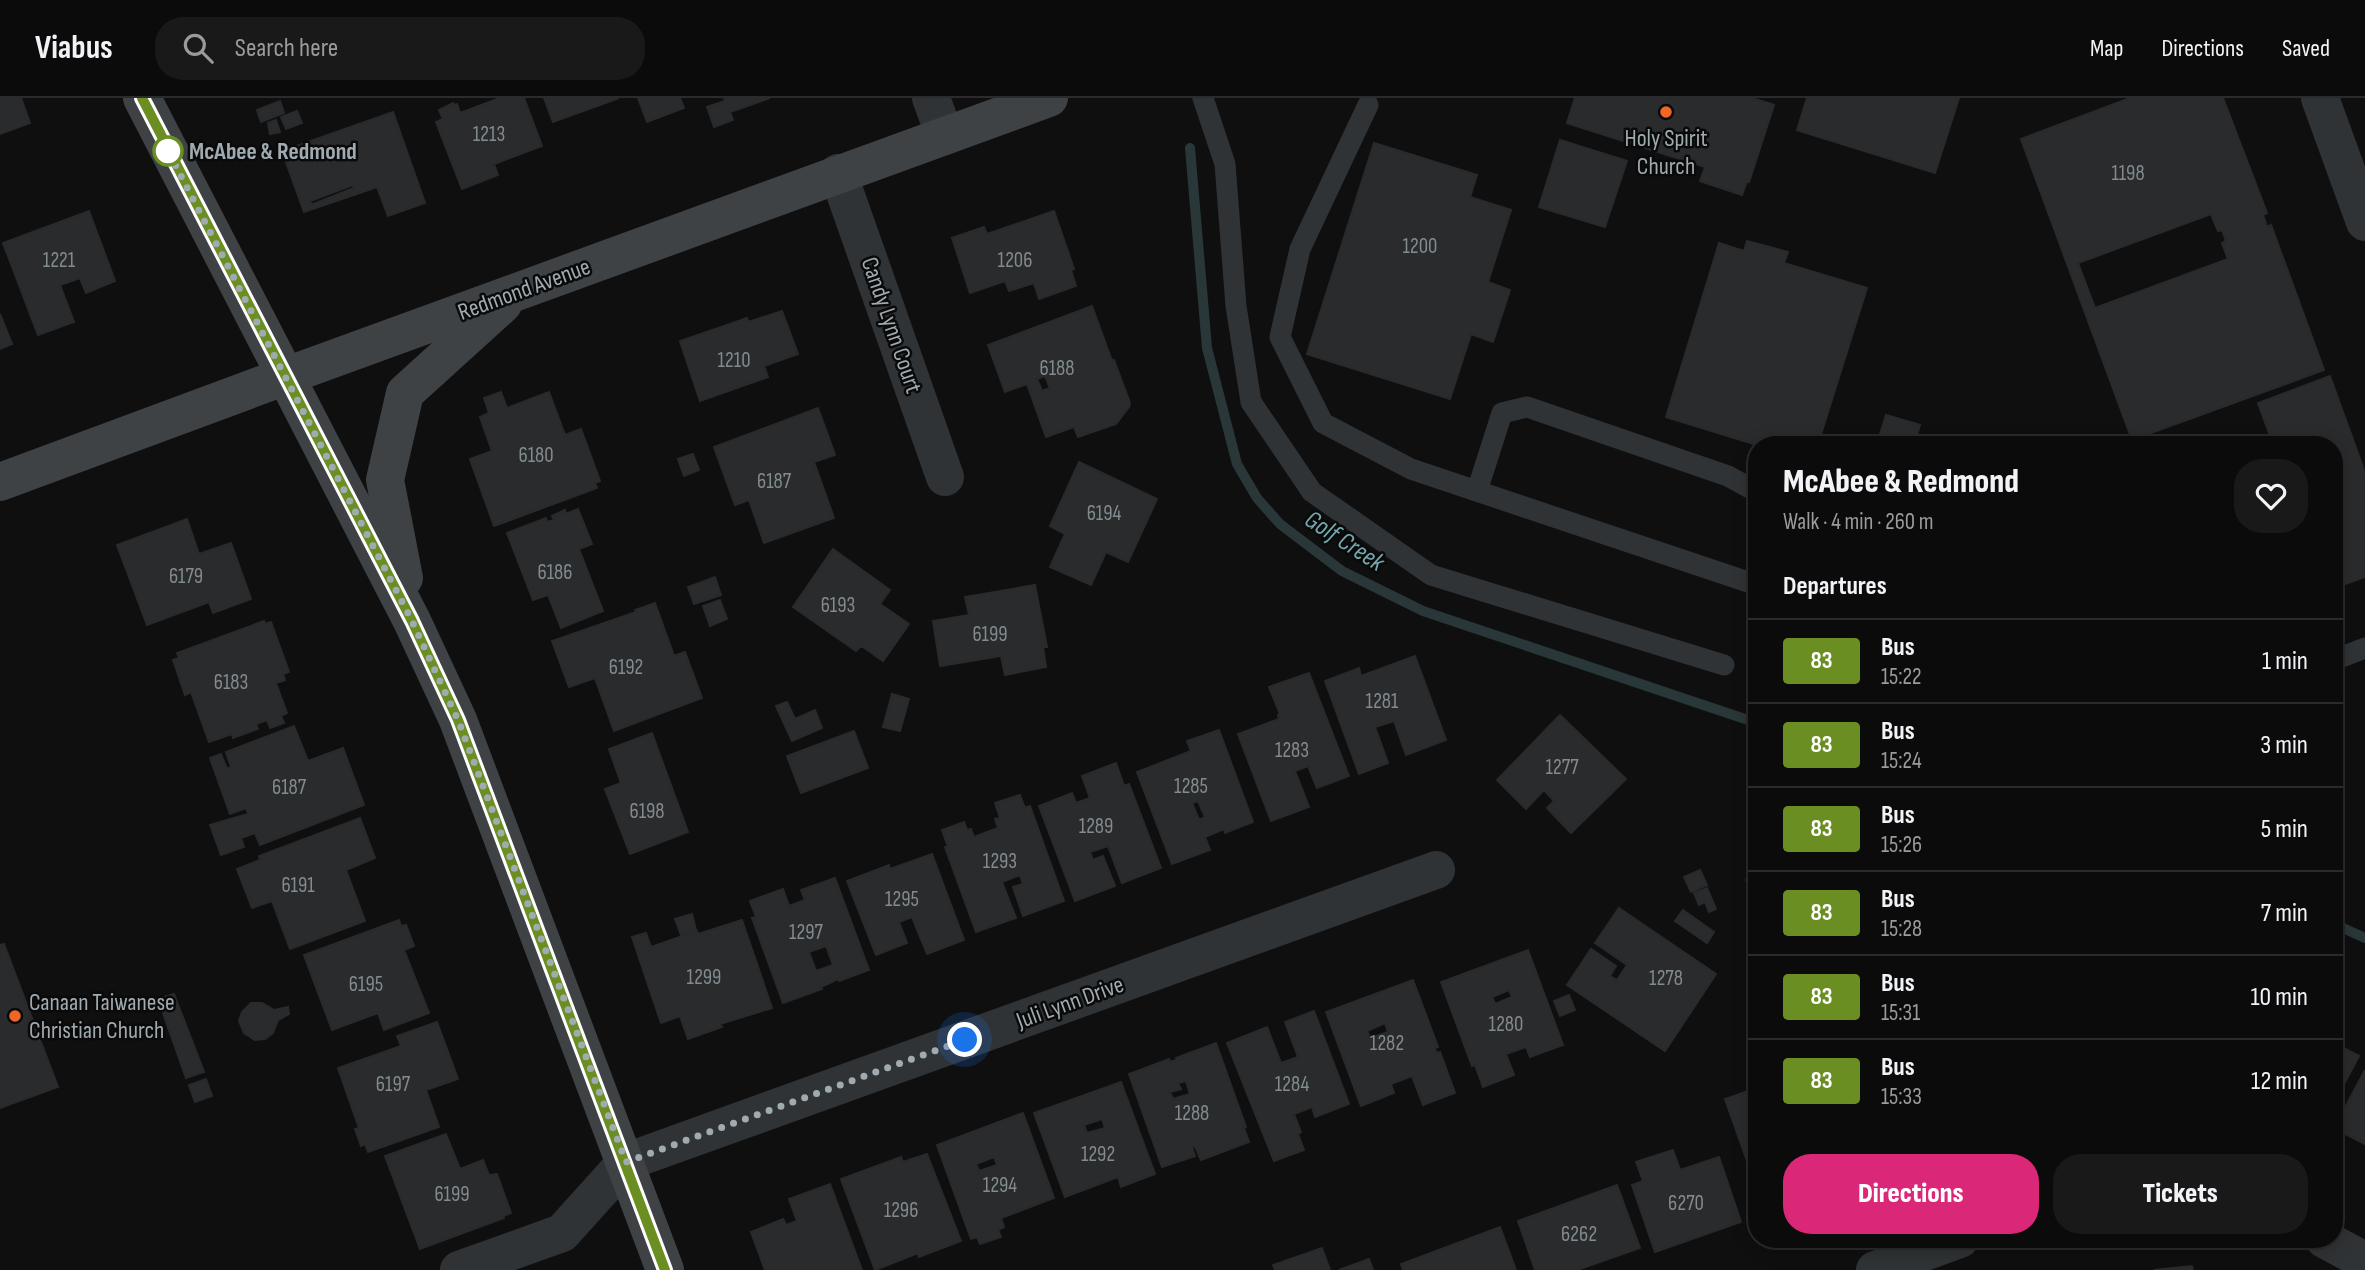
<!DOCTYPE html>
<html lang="en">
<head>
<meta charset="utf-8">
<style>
	body { margin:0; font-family:"Sofia Sans Condensed",sans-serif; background:#19191a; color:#f1f3f6; height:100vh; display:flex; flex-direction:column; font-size:26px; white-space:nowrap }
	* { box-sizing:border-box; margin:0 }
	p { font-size:23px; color:#9a9b9d }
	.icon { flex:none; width:38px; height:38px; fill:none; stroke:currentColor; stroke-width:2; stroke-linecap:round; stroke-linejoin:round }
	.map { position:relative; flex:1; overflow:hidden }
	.sheet { position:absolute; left:1748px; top:338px; width:595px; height:812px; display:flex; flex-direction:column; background:#0b0b0c; border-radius:28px; box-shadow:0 4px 18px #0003,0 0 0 2px #2b2b2d }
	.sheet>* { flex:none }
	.badge { padding:0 14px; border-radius:5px; font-size:24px; line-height:46px }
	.you { position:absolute; width:35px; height:35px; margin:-18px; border:5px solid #fff; border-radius:50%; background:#1a73e8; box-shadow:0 0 0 10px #1a73e833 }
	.map>.badge { position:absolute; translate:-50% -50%; box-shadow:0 0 0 4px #fff }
	h2 { padding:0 35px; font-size:26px; line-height:63px }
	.round { display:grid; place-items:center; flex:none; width:74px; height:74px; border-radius:28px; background:#19191a }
	.overview { display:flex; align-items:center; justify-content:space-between; height:119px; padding:0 35px }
	h1 { font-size:33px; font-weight:800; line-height:52px }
	.button { display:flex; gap:14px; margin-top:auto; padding:14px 35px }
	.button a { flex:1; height:80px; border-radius:28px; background:#db2777; color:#fff; font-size:28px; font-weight:800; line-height:80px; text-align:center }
	.button a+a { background:#19191a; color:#f1f3f6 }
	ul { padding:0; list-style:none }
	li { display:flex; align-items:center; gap:21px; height:84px; padding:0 35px; border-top:2px solid #2b2b2d }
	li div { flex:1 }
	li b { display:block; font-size:26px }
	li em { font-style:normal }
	li .badge { min-width:77px; font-weight:700; text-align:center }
	header { display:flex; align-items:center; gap:42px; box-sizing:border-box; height:98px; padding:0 35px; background:#0b0b0c; border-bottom:2px solid #2b2b2d }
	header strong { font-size:33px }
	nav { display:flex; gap:38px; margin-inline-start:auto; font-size:24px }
	.search { width:490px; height:63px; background:#19191a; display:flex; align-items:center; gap:18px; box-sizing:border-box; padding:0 24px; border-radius:28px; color:#9a9b9d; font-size:26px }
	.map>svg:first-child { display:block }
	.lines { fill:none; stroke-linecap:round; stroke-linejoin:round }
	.stream { stroke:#293738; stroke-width:10 }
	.building { fill:#2a2b2c; stroke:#292a2c; stroke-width:2; fill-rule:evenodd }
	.lane { stroke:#303335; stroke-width:21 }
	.street { stroke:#303335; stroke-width:38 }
	.secondary { stroke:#3e4245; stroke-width:38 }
	.line-casing { stroke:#fff; stroke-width:16 }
	.line { stroke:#6b8e23; stroke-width:10 }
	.walk { stroke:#a0abb1; stroke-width:7; stroke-dasharray:0 12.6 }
	.poi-dot { fill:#f26625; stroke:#0a0a0b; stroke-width:2.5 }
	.stop-dot { fill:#fff; stroke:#6b8e23; stroke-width:3.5 }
	.labels { text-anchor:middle; stroke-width:5; stroke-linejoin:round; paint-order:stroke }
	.number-label { font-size:21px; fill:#828b90 }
	.poi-label { font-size:24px; fill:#a0abb1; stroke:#0a0a0b }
	.stop-label { font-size:24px; font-weight:bold; fill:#a0abb1; stroke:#0a0a0b; text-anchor:start }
	.street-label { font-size:24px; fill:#a0abb1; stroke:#0a0a0b }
	.water-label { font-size:26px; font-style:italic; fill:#76a7ae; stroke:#0a0a0b }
</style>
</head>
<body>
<header>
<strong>Viabus</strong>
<div class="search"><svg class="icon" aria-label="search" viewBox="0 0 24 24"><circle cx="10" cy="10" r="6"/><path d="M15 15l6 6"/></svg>Search here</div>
<nav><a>Map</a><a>Directions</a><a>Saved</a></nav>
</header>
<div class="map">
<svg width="2365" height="1172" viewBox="0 0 2365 1172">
	<rect width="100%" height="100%" fill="#0f0f10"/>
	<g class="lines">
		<path class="stream" d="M1190 50 1207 250 1237 366 1257 400 1280 426 1342 473 1423 513 1757 625
			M2334 826 2365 840"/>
	</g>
	<path class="building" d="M0 0H21L30 25 0 36Z
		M500 0H524L542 48 494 66 498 77 462 91 436 24 443 21 439 12 453 5 454 7 457 6 460 15Z
		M544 0H619L553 24Z
		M638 0H680L684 10 647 24Z
		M724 0H770L730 14 733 22 714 29 707 9 725 3Z
		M1575 0H1752L1774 7 1749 84 1747 83 1742 97 1700 83 1705 69 1567 25Z
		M1807 0H1959L1935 75 1797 32Z
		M2130 0H2223L2267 115 2263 117 2267 129 2271 127 2324 272 2132 342 2021 41ZM2211 116 2218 133 2222 132 2226 143 2222 145 2228 161 2095 210 2078 165Z
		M280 3 284 15 261 24 257 12Z
		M297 13 302 25 286 31 281 19Z
		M393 14 425 105 388 118 377 89 304 114 282 53ZM353 87 354 90 311 107 310 103Z
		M276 22 280 34 270 36 268 25Z
		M1560 42 1627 63 1605 129 1539 109Z
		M1374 45 1477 77 1470 99 1511 112 1488 184 1510 192 1493 244 1471 236 1450 301 1307 256Z
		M89 113 115 183 86 195 80 180 60 187 74 224 38 237 3 145Z
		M1054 113 1074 171 1071 172 1076 188 1039 201 1034 185 1009 193 1005 183 970 195 952 140 984 129 987 136Z
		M1747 143 1788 154 1784 165 1867 190 1818 346 1757 347 1666 319 1719 145 1744 153Z
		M1092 208 1112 263 1114 262 1130 305 1129 309 1116 326 1078 339 1074 329 1046 339 1027 286 1005 294 988 247ZM1045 278 1050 290 1042 293 1037 281Z
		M782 213 798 256 764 268 768 279 700 303 680 243 747 220 748 224Z
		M0 216 12 246 0 251Z
		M2330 278 2365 375V479L2334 490V346H2273L2258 305Z
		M501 294 507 310 549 294 565 337 581 331 600 383 595 385 597 390 494 428 470 361 492 353 480 319 489 315 484 300Z
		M818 310 835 357 814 364 834 420 764 445 749 402 735 407 714 349Z
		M1886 317 1920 327 1916 341 1933 346H1877Z
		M693 356 699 372 684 378 678 361Z
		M1079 364 1157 401 1128 464 1106 454 1091 487 1050 469 1065 436 1050 428Z
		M578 411 592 446 579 451 603 513 561 530 548 497 533 502 507 435 546 420 547 424 554 422 552 418 565 412 566 416Z
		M187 421 199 456 231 445 251 501 213 515 209 504 147 527 117 447Z
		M833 451 890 492 880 506 909 526 883 563 856 544 861 548 856 553 793 509Z
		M715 479 721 497 694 506 688 489Z
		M1035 487 1047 549H1043L1046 569 1005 577 1001 558 940 568 933 523 969 517 965 499Z
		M720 502 727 521 710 528 703 508Z
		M655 505 674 558 685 554 702 600 614 633 595 580 569 589 552 543 636 514 635 512Z
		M264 523 265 526 271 524 289 574 283 576 285 582 276 585 287 615 281 618 284 625 270 630 267 622 256 626 258 631 233 640 232 636 209 644 191 594 185 597 173 562 179 560 177 555Z
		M1415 558 1446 642 1406 657 1394 623 1375 629 1388 665 1359 676 1325 583 1359 570 1361 578Z
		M1309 575 1349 678 1317 690 1308 668 1295 673 1309 709 1271 723 1238 636 1279 621 1278 617 1280 616 1269 589Z
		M892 596 909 601 900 633 883 629Z
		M787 604 795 621 815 612 822 630 792 643 776 608Z
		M1560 617 1626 681 1571 735 1547 710 1554 703 1544 692 1526 711 1497 682Z
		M294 628 308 663 343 650 364 707 260 747 255 735 241 740 244 749 221 757 210 727 248 716 246 710 230 716 210 660 221 656 227 671 231 669 226 654Z
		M1219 632 1253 724 1225 735 1224 731 1205 739 1210 752 1172 766 1137 674 1191 653 1187 643ZM1198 703 1205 719 1199 722 1192 705Z
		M854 633 868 670 801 695 787 658Z
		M652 635 688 734 630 756 605 691 621 685 609 651Z
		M1116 665 1124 688 1129 686 1161 770 1122 785 1108 748 1090 754 1093 762 1103 758 1115 788 1075 803 1039 708 1072 695 1076 705 1090 700 1082 678Z
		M1020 697 1025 710 1030 708 1064 803 1023 818 1013 789 1023 786 1020 777 1002 784 1016 820 976 834 945 749H948L942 732 964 724 967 732 971 731 974 739 998 730 995 721 1000 720 995 705Z
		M360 720 375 760 346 772 365 823 290 851 272 803 252 810 237 771 260 762 259 758Z
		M932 756 964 842 927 856 912 819 899 824 907 845 876 857 847 783 889 767 890 771Z
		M1757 771V793L1746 782Z
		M1700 772 1707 787 1691 794 1684 779Z
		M835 780 869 872 839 883 838 881 821 889 822 891 783 905 752 820 756 819 750 803 783 791 789 808 805 802 801 792ZM826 848 833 867 816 873 809 854Z
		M1707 790 1716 811 1709 814 1705 804 1699 807 1694 795Z
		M1619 810 1716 876 1665 953 1567 887 1591 851 1616 868 1610 878 1617 882 1627 867 1595 845Z
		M1683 812 1714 834 1707 845 1675 823Z
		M692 816 696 832 681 837 675 821Z
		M399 822 401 828 406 827 414 848 404 852 429 915 384 932 378 915 332 932 304 857Z
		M742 822 772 910 720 926 722 929 688 941 680 918 661 925 632 839 646 835 651 849 697 833 698 836Z
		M4 846 58 989 0 1010V847Z
		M1528 852 1563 947 1530 959 1526 949 1506 956 1514 977 1483 989 1475 967 1472 968 1441 884ZM1509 892 1512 899 1495 906 1492 899Z
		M1413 882 1438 949 1435 950 1436 955 1440 954 1455 995 1423 1007 1412 978 1391 986 1394 995 1361 1008 1326 914ZM1385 925 1388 934 1370 940 1367 933Z
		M174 896 204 974 186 980 158 901Z
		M1569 897 1575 912 1560 918 1554 903Z
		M251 905H262L274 912 288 909 289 916 278 922 273 935 265 941 255 942 244 935 239 923 242 914Z
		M1314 913 1349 1006 1315 1019 1312 1009 1294 1016 1301 1034 1298 1036 1304 1052 1274 1063 1227 945 1267 929 1281 965 1298 959 1285 924Z
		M437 924 458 981 426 992 439 1029 368 1054 365 1046 361 1048 355 1031 359 1030 338 970 401 948 397 938Z
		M1216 945 1246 1029 1244 1030 1249 1044 1201 1062 1195 1048 1192 1049 1195 1058 1162 1069 1129 976 1169 961 1170 964 1177 962 1176 960ZM1186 983 1190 996 1173 1001 1170 994 1181 991 1178 985Z
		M2334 945 2359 958 2334 1005Z
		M2365 972V1046L2334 1030Z
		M206 981 212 998 195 1004 189 987Z
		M1121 984 1155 1076 1121 1089 1118 1079 1065 1099 1034 1015ZM1102 1021 1105 1030 1087 1035 1084 1027Z
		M1757 990V1091L1725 1001Z
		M1023 1015 1054 1100 1001 1120 1004 1129 998 1132 1001 1139 980 1146 977 1139 971 1141 937 1047ZM994 1059 997 1067 979 1073 976 1066Z
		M446 1036 460 1071 483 1062 489 1077 497 1076 511 1115 503 1118 504 1120 420 1151 385 1058Z
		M1673 1052 1680 1072 1719 1059 1741 1124 1655 1154 1632 1087 1643 1083 1636 1064Z
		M927 1056 961 1143 919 1159 918 1155 875 1172 841 1081 901 1059 903 1064Z
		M830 1086 862 1172H765L751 1134 783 1121 786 1127 797 1123 789 1101Z
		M1617 1087 1640 1150 1577 1172H1535L1518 1123Z
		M1500 1129 1516 1172H1403L1401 1166Z
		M1322 1150 1330 1172H1275L1273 1167Z
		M1369 1161 1373 1172H1339Z
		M2192 1168 2193 1172H2154Z"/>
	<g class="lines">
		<path class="lane" d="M1203 0 1225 66 1236 208 1251 304 1312 394 1431 477 1724 567
			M1368 7 1300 151 1280 239 1323 325 1411 371 1757 487
			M1477 393 1502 315 1527 309 1728 378 1757 394
			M2334 562 2365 550"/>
		<path class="street" d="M931 0 945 38
			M2320 0 2365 124
			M838 75 945 379
			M2324 1141 2365 1163
			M459 1172 562 1135 626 1064 1436 772
			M1875 1172 1960 1141"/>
		<path class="secondary" d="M142 0 412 523 458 622 665 1172
			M0 384 286 278 1049 0
			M404 480 385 382 405 295 503 206"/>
	</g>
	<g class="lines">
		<g class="line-casing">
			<path id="line" d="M142 0 412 523 458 622 665 1172"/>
		</g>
		<use href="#line" class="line"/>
		<path class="walk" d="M168 53 166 49 412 523 458 622 626 1064 965 942"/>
	</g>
	<g class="poi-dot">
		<circle cx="1666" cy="14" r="7"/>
		<circle cx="15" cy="918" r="7"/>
	</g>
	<circle class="stop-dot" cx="168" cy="53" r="14"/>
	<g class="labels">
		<g class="number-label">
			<text x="489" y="43">1213</text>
			<text x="2128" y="82">1198</text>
			<text x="1420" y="155">1200</text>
			<text x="59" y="169">1221</text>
			<text x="1015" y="169">1206</text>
			<text x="734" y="269">1210</text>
			<text x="1057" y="277">6188</text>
			<text x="536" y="364">6180</text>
			<text x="774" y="390">6187</text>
			<text x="1104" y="422">6194</text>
			<text x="555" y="481">6186</text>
			<text x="186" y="485">6179</text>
			<text x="838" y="514">6193</text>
			<text x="990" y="543">6199</text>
			<text x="626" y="576">6192</text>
			<text x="231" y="591">6183</text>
			<text x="1382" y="610">1281</text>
			<text x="1292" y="659">1283</text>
			<text x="1562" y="676">1277</text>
			<text x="1191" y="695">1285</text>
			<text x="289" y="696">6187</text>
			<text x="647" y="720">6198</text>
			<text x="1096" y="735">1289</text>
			<text x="1000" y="770">1293</text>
			<text x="298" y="794">6191</text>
			<text x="902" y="808">1295</text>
			<text x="806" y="841">1297</text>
			<text x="704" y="886">1299</text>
			<text x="1666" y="887">1278</text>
			<text x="366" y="893">6195</text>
			<text x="1506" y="933">1280</text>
			<text x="1387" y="952">1282</text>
			<text x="393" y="993">6197</text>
			<text x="1292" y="993">1284</text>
			<text x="1192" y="1022">1288</text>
			<text x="1098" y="1063">1292</text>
			<text x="1000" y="1094">1294</text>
			<text x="452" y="1103">6199</text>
			<text x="1686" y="1112">6270</text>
			<text x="901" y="1119">1296</text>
			<text x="1579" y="1143">6262</text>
		</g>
		<g class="poi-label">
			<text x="1666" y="48">Holy Spirit<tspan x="1666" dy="28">Church</tspan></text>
			<text x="29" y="912" text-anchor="start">Canaan Taiwanese<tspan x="29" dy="28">Christian Church</tspan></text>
		</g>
		<g class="stop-label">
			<text x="189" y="61">McAbee &amp; Redmond</text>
		</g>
		<g class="street-label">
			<text transform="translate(524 191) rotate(-20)" y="8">Redmond Avenue</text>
			<text transform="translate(892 227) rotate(71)" y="8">Candy Lynn Court</text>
			<text transform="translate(1070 904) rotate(-20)" y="8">Juli Lynn Drive</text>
		</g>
		<g class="water-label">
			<text transform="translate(1345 442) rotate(33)" y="9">Golf Creek</text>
		</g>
	</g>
</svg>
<div class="you" style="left:965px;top:942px"></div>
<section class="sheet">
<div class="overview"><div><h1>McAbee &amp; Redmond</h1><p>Walk · 4 min · 260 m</p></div><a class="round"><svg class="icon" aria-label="heart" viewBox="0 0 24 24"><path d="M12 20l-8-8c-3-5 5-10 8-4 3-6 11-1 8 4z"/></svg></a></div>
<h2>Departures</h2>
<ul>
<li><span class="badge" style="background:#6b8e23;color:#fff">83</span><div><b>Bus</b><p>15:22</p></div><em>1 min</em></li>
<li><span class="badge" style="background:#6b8e23;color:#fff">83</span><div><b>Bus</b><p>15:24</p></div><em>3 min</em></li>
<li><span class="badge" style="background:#6b8e23;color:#fff">83</span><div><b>Bus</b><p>15:26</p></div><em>5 min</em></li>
<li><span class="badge" style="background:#6b8e23;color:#fff">83</span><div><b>Bus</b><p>15:28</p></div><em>7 min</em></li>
<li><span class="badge" style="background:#6b8e23;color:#fff">83</span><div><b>Bus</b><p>15:31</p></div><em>10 min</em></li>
<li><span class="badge" style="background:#6b8e23;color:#fff">83</span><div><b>Bus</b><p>15:33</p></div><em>12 min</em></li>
</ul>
<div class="button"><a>Directions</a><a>Tickets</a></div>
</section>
</div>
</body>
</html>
